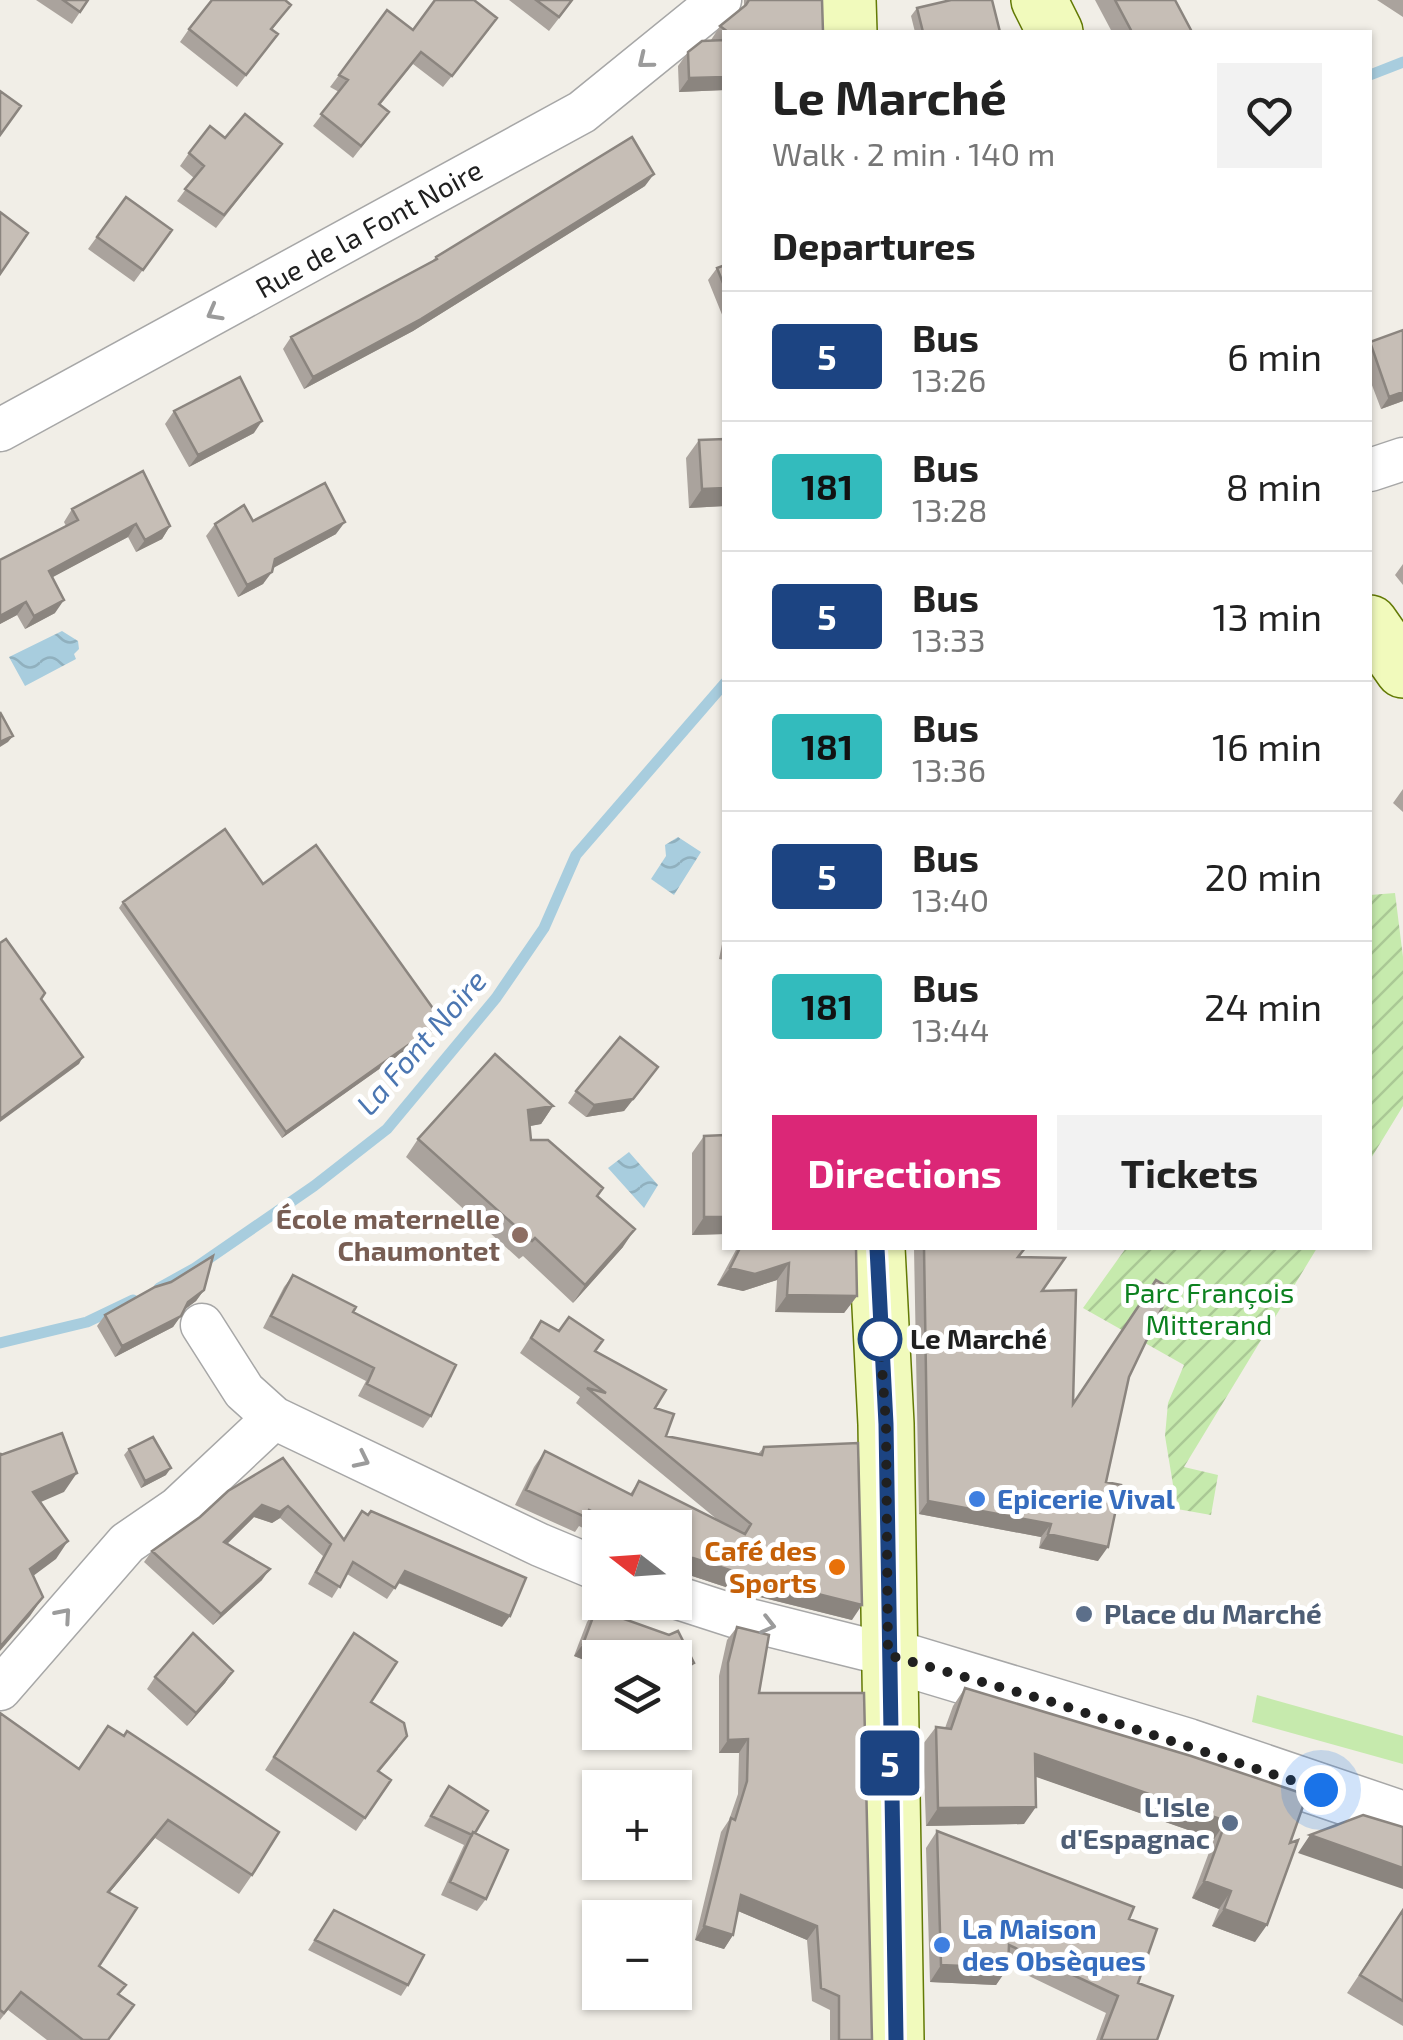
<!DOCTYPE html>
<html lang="en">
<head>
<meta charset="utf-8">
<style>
	body { margin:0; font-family:"Exo 2",sans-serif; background:#f2f2f2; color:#222; height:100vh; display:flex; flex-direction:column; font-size:38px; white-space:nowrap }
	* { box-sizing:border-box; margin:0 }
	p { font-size:32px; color:#767676 }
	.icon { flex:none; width:55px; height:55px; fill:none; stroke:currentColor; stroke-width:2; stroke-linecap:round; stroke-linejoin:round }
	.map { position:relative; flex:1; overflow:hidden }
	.drawer { position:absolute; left:722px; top:30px; width:650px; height:1220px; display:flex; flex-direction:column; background:#fff; border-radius:0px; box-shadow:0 2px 8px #0004 }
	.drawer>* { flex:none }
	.badge { padding:0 20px; border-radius:8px; font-size:35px; line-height:65px }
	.needle { width:65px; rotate:287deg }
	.buttons { position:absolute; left:582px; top:1510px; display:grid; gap:20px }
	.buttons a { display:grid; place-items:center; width:110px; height:110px; border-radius:0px; background:#fff; box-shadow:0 2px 8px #0004; font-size:50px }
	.you { position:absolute; width:50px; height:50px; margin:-25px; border:8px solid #fff; border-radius:50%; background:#1a73e8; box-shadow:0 0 0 15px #1a73e833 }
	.map>.badge { position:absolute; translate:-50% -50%; box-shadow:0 0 0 5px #fff }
	h2 { padding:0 50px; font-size:38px; line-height:90px }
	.round { display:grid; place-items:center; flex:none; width:105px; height:105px; border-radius:0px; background:#f2f2f2 }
	.headline { display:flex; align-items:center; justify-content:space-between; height:170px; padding:0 50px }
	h1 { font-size:48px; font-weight:700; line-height:75px }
	.button { display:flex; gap:20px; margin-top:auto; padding:20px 50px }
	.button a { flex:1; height:115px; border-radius:0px; background:#db2777; color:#fff; font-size:40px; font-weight:700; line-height:115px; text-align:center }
	.button a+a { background:#f2f2f2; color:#222 }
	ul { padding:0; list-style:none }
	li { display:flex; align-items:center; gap:30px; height:130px; padding:0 50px; border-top:2px solid #e0e0e0 }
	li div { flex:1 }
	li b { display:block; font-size:38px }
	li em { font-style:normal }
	li .badge { min-width:110px; font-weight:700; text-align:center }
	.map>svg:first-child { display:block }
	.grass { fill:#c6eaad }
	.garden { fill:url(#garden-furrows) }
	.water { fill:url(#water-waves) }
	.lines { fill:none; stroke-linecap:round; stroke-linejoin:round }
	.stream { stroke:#a8cdde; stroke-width:11 }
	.minor-casing { stroke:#a7a7a7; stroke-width:45 }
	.tertiary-casing { stroke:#a7a7a7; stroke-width:55 }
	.secondary-casing { stroke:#637a05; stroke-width:58 }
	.minor { stroke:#fff; stroke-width:42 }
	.tertiary { stroke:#fff; stroke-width:52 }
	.secondary { stroke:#f1fabc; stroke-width:55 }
	.wall { fill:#aaa39d }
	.shaded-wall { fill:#8b857f }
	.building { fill:#c6beb6; stroke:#8b857f; stroke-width:2.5 }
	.oneway { stroke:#9b9b9b }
	.line-casing { stroke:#fff; stroke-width:22 }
	.line { stroke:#1c4482; stroke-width:15 }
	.walk { stroke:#202020; stroke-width:10; stroke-dasharray:0 18 }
	.education-dot { fill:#8d6e63; stroke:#fff; stroke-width:4 }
	.stop-dot { fill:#fff; stroke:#1c4482; stroke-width:5 }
	.shop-dot { fill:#3f7fe0; stroke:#fff; stroke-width:4 }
	.food-dot { fill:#e8710a; stroke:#fff; stroke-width:4 }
	.service-dot { fill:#5c6f8a; stroke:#fff; stroke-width:4 }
	.labels { text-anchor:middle; stroke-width:10; stroke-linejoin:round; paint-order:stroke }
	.street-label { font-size:28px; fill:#202020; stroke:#fff }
	.education-label { font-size:28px; font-weight:bold; fill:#785e54; stroke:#fff; text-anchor:end }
	.park-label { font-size:28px; fill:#0c811f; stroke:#fff }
	.stop-label { font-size:28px; font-weight:bold; fill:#202020; stroke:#fff; text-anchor:start }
	.shop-label { font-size:28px; font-weight:bold; fill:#366cbe; stroke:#fff; text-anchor:start }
	.food-label { font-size:28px; font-weight:bold; fill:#c56008; stroke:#fff; text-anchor:end }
	.service-label { font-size:28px; font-weight:bold; fill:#4e5e75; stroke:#fff; text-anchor:start }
	.water-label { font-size:30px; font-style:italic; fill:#4b76b1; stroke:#fff }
</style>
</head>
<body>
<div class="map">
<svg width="1403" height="2040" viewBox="0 0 1403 2040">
	<defs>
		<pattern id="garden-furrows" width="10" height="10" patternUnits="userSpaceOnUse" patternTransform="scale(2.5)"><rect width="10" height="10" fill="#c6eaad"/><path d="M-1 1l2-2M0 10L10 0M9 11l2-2" fill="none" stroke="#aac895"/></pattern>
		<pattern id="water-waves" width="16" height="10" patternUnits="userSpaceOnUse" patternTransform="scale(2.5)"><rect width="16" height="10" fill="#a8cdde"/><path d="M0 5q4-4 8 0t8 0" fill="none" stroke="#90b0be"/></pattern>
	</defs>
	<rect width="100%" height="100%" fill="#f1eee7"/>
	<path class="grass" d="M1257 1695 1403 1736V1764L1252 1722Z"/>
	<path class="garden" d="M1395 893 1403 957V1106L1370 1160V895Z
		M1126 1248H1317L1184 1467 1218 1475 1211 1515 1177 1509 1165 1436 1168 1403 1184 1365 1083 1308Z"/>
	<path class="water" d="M62 631 78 641 79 649 74 654 76 659 25 686 9 657Z
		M678 837 701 852 674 895 651 879 666 856 665 845Z
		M629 1152 658 1185 644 1208 608 1168Z"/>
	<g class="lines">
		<path class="stream" d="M1370 75 1403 62
			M159 1288 195 1268 314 1186 387 1129 496 998 544 928 576 855 725 683
			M0 1343 87 1322 133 1300"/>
		<g class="minor-casing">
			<path id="minor" d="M0 430 582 112 720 0
				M1370 470 1403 459
				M202 1325 244 1391 274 1418 540 1545 600 1570
				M675 1597 737 1617 889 1655
				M0 1689 127 1543 178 1508 274 1418"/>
		</g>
		<g class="tertiary-casing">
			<path id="tertiary" d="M889 1655 1188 1745 1403 1818"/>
		</g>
		<g class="secondary-casing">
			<path id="secondary" d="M848 0 849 32
				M1039 0 1055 32
				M1370 623 1403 670
				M877 1248 886 1424 896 2040"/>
		</g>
		<use href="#minor" class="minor"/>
		<use href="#tertiary" class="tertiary"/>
		<use href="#secondary" class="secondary"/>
	</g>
	<path class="wall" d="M36 0H88L72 24Z
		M509 0H573L549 31Z
		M744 0H822L823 32H725V90L679 92 678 66 688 52 711 40 720 26 744 7Z
		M1095 0H1175L1192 32H1112Z
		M1377 0H1403V17Z
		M917 8 1000 32H915L911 16Z
		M282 17 272 30 278 34 237 87 180 42 189 29Z
		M413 30H489L443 87 413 64 380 105 389 112 353 158 313 126 339 92 330 87 339 75Z
		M225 138 282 144 216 228 177 201 194 178 180 166 189 153Z
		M645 186 413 331 304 389 283 349 291 337 432 261 436 257Z
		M126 197 172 230 134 282 88 249Z
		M725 265V322L708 280 717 268Z
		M1403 330V401L1381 409 1370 380V342Z
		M174 411 254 433 189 467 165 424Z
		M699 440 725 506 689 508 686 458Z
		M72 509 170 526 162 539 136 552 128 537 52 577 55 613 25 629 17 615 0 624V560L66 526 64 522Z
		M253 521 336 534 272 568 263 584 238 597 206 536 215 524Z
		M1403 564V585L1395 575Z
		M1403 789V812L1393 803Z
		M263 884 437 1028 282 1138 119 908 123 902Z
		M725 929V960L719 959Z
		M649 1080 624 1111 586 1117 568 1103 576 1091Z
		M553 1106 541 1124 529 1126 531 1140 598 1196 623 1247 573 1303 523 1256 519 1259 406 1157 418 1139Z
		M725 1135V1234L692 1235V1153L704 1136Z
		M737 1248H856L857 1296 844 1313 775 1312 777 1280 743 1291 717 1285Z
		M914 1248H1026L1019 1257 1042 1291 1073 1403 1129 1377 1106 1482 1098 1561 1039 1548 1041 1537 919 1514Z
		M293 1275 353 1312 431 1416 423 1428 358 1396 366 1381 263 1328 284 1287Z
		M204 1290 196 1301 184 1310 173 1327 115 1357 97 1326 105 1315Z
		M541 1321 595 1351 655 1408 666 1436 758 1454 764 1447 852 1620 744 1593 683 1573 675 1528H600V1537L579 1526 575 1532 515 1505 534 1467 545 1451 630 1494 639 1481 719 1521 576 1403 580 1397 520 1353Z
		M129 1449 166 1475 141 1488 124 1455Z
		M283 1458 344 1539 502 1627 398 1583 387 1599 347 1574 332 1598 308 1584 323 1556 280 1518 272 1523 254 1517 227 1544 262 1580 213 1625 144 1562 152 1551Z
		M596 1609 669 1635 685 1675 675 1680V1658L600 1697 582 1691 592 1663 574 1656 587 1622Z
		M737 1627 759 1693 872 2040H830V2010L812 2001 807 1940 738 1911 733 1935 724 1949 695 1940 721 1832 729 1820 738 1794 739 1753H719V1676L727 1640Z
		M345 1646 371 1702 398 1749 379 1772 391 1780 356 1831 265 1770Z
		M233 1671 225 1683 187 1726 147 1689 155 1677Z
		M965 1688 1307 1795 1255 1942 1212 1926 1219 1909 1192 1898 1214 1839 1035 1776 1024 1824 926 1826 923 1744 936 1727 945 1728 953 1706Z
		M0 1713 78 1769 108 1726 252 1875 239 1894 155 1838 109 1893 99 1966 119 1995 108 2040H47L8 2010 0 2020Z
		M449 1786 475 1833 486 1899 477 1911 441 1895 464 1845 424 1826Z
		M937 1831 1129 1919 1138 1983 1157 2040H1096L1106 2013 1008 1966 996 1985 930 1982 926 1848Z
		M1403 1909V2026L1347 1993Z
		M334 1910 408 1985 401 1996 308 1950Z"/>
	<path class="shaded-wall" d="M725 77V90L679 92 689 78Z
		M654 174 645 186 413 331 304 389 313 377Z
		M1403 392V401L1381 409 1389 397Z
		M262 421 254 433 189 467 198 455Z
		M725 488V506L689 508 702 489Z
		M345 522 336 534 266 572 275 559Z
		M136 524 128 537 40 584 49 571Z
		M170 526 162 539 136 552 145 540Z
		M272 572 263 584 238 597 247 585Z
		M64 600 55 613 25 629 34 616Z
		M26 602 17 615 0 624V616Z
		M13 736 8 742 0 747V742Z
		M442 1021 437 1028 282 1138 286 1132Z
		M83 1057 79 1064 0 1122V1119Z
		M658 1067 624 1111 586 1117 594 1105Z
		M553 1106 541 1124 515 1129 528 1110Z
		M704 1217H725V1234L692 1235Z
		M635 1229 623 1247 573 1303 585 1285Z
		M789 1263 777 1280 743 1291 717 1285 730 1268Z
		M204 1290 196 1301 180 1313 188 1302Z
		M787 1295 857 1296 844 1313 775 1312Z
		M181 1316 173 1327 115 1357 122 1346Z
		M171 1468 166 1475 141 1488 145 1481Z
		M77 1473 64 1492 20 1511 33 1492Z
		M928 1501 1051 1524 1041 1537 919 1514Z
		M262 1505 288 1506 280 1518 272 1523 254 1517 217 1554 224 1542Z
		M1048 1534 1108 1547 1098 1561 1039 1548Z
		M68 1541 56 1559 17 1588 30 1569Z
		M681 1557 693 1558 862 1605 852 1620 744 1593 683 1573H675V1560Z
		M270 1569 262 1580 213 1625 221 1614Z
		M405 1571 510 1616 502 1627 397 1582Z
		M43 1597 30 1616 0 1651V1647Z
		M583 1644 601 1650 592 1663 574 1656Z
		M694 1663 685 1675 675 1680V1672Z
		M233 1671 225 1683 187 1726 196 1713Z
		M591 1678 600 1682V1697L582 1691Z
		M748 1739 739 1753H719L728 1740Z
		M1035 1754 1226 1821 1214 1839 1022 1772Z
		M1036 1807 1024 1824 926 1826 938 1808Z
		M168 1820 155 1838 95 1910 108 1892Z
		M1310 1835 1403 1868V1889L1298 1853Z
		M1204 1881 1231 1891 1219 1909 1192 1898Z
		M741 1895 817 1926 807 1940 731 1908Z
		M1224 1909 1267 1925 1255 1942 1212 1926Z
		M704 1926 733 1935 724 1949 695 1940Z
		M941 1965 1008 1968 996 1985 930 1982Z"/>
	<path class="building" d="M63 0H88L80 12Z
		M212 0H285L291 5 271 29 278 34 246 75 189 29Z
		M435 0H474L497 18 452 76 421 52 379 104 389 112 361 146 321 114 348 80 339 75 387 10 413 30Z
		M536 0H572L559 17Z
		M749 0H822L823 32H728L720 26 746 5Z
		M951 0H992L1000 32H923L917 8Z
		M1115 0H1175L1192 32H1132Z
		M725 40V77L689 78 688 52 702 41Z
		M0 91 21 106 0 135Z
		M245 114 282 144 224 215 185 189 204 166 189 153 210 126 225 138Z
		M632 137 654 174 421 319 313 377 291 337 437 259 436 257Z
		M126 197 172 230 143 270 97 237Z
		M0 212 28 233 0 274Z
		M725 265V288L717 268Z
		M1403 330V392L1389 397 1370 342Z
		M240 377 262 421 198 455 174 411Z
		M725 439V488L702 489 699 440Z
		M143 471 170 526 145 540 136 524 49 571 64 600 34 616 26 602 0 616V560L78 520 72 509Z
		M325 483 345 522 275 559 272 572 247 585 215 524 244 505 253 521Z
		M0 712 13 736 0 742Z
		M225 829 263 884 316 845 442 1021 286 1132 123 902Z
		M6 939 45 993 41 999 83 1057 0 1119V943Z
		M620 1037 658 1067 633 1099 594 1105 576 1091Z
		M495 1054 553 1106 528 1110 531 1140H548L603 1188 597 1196 635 1229 585 1285 535 1238 532 1241 418 1139Z
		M725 1135V1217H704V1136Z
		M740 1248H856L857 1296 787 1295 789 1263 755 1274 730 1268Z
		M924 1248H1025L1018 1257 1065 1258 1042 1291 1076 1290 1073 1404 1156 1280 1171 1289 1129 1377 1106 1482 1121 1485 1108 1547 1048 1534 1051 1524 928 1501Z
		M213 1256 204 1290 188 1302 181 1316 122 1346 105 1315 155 1287 171 1282Z
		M293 1275 356 1307 353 1312 456 1365 431 1416 367 1384 374 1368 271 1316Z
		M569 1317 603 1340 595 1351 666 1390 655 1408 674 1414 666 1436 762 1455 764 1447 858 1443 862 1605 754 1578 693 1558 681 1557 675 1560V1528H622L589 1510 585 1517 526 1490 545 1451 632 1495 639 1481 745 1534 751 1524 587 1388 606 1393 531 1338 541 1321 559 1331Z
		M62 1433 77 1473 33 1492 68 1541 30 1569 43 1597 0 1647V1453L1 1455Z
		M153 1437 171 1468 145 1481 129 1449Z
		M283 1458 344 1540 362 1511 368 1515 371 1511 526 1578 510 1616 405 1571 395 1588 353 1562 340 1587 316 1572 331 1544 288 1506 280 1512 262 1505 224 1542 270 1569 221 1614 152 1551 200 1517 228 1491Z
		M596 1609 669 1635 678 1631 694 1663 675 1672V1658H600V1682L591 1678 601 1650 583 1644Z
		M737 1627 769 1635 759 1693H864L872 2040H839V1996L821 1988 817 1926 741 1895 733 1935 704 1926 731 1818 735 1820 747 1781 748 1739 728 1740V1663Z
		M193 1633 233 1671 196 1713 155 1677Z
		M354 1633 397 1662 371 1702 404 1723 407 1736 378 1771 391 1780 365 1818 274 1757Z
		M965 1688 1191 1756 1307 1795 1290 1843 1298 1840 1267 1925 1224 1909 1231 1891 1204 1881 1226 1821 1035 1754 1036 1807 938 1808 936 1727 951 1729Z
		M0 1713 79 1769 108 1726 124 1736 127 1731 279 1832 252 1875 168 1820 108 1892 137 1908 99 1966 126 1985 118 1994 134 2005 108 2040H83L21 1992 4 2013 0 2010Z
		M449 1786 488 1811 475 1833 473 1832 472 1835 431 1816Z
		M1363 1815 1403 1827V1868L1310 1835Z
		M937 1831 1134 1907 1129 1919 1157 1929 1138 1983 1173 1996 1157 2040H1101L1118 1996 1009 1945 1008 1968 941 1965Z
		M473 1832 508 1850 486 1899 450 1882Z
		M334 1910 424 1955 408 1985 315 1940Z
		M1403 1910V2001L1360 1975Z"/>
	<defs><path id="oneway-chevron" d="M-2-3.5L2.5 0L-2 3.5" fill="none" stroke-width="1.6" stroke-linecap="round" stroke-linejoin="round" transform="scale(2.5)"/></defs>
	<g class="oneway">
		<use href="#oneway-chevron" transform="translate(645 61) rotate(141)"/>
		<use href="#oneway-chevron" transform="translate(214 313) rotate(151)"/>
		<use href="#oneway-chevron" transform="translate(362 1460) rotate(26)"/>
		<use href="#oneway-chevron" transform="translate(64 1615) rotate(-49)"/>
		<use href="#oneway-chevron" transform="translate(768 1625) rotate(14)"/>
	</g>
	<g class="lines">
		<g class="line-casing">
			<path id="line" d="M877 1248 886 1424 896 2040"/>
		</g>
		<use href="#line" class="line"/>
		<path class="walk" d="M880 1339 886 1424 888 1655 1052 1702 1321 1790"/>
	</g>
	<circle class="education-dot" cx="520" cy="1235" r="10"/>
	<circle class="stop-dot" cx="880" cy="1339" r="20"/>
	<g class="shop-dot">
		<circle cx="977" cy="1499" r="10"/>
		<circle cx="942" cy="1945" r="10"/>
	</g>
	<circle class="food-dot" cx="837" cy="1567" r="10"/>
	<g class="service-dot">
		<circle cx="1084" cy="1614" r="10"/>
		<circle cx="1230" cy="1823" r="10"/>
	</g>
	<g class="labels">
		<g class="street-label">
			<text transform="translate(369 229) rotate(-29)" y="10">Rue de la Font Noire</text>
		</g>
		<g class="education-label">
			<text x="500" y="1229">École maternelle<tspan x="500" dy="32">Chaumontet</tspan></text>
		</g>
		<g class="park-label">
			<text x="1209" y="1303">Parc François<tspan x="1209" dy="32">Mitterand</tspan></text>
		</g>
		<g class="stop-label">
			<text x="910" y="1349">Le Marché</text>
		</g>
		<g class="shop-label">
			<text x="997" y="1509">Epicerie Vival</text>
			<text x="962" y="1939">La Maison<tspan x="962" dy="32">des Obsèques</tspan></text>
		</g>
		<g class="food-label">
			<text x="817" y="1561">Café des<tspan x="817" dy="32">Sports</tspan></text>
		</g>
		<g class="service-label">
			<text x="1104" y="1624">Place du Marché</text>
			<text x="1210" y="1817" text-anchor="end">L'Isle<tspan x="1210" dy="32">d'Espagnac</tspan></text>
		</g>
		<g class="water-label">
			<text transform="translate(422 1043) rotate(-49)" y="10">La Font Noire</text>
		</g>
	</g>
</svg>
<div class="buttons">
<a><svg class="needle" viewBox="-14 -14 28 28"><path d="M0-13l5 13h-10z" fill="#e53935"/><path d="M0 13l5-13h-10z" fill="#767676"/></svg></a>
<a><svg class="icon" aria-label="layers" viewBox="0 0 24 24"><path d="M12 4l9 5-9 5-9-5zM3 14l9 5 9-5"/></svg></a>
<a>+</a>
<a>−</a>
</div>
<div class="you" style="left:1321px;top:1790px"></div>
<b class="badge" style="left:890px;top:1763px;background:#1c4482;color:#fff">5</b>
<section class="drawer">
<div class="headline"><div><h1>Le Marché</h1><p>Walk · 2 min · 140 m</p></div><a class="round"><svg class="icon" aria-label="heart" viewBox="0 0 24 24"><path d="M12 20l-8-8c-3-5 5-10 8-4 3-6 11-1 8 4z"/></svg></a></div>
<h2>Departures</h2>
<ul>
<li><span class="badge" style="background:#1c4482;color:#fff">5</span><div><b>Bus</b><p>13:26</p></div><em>6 min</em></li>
<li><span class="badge" style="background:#33bbbd;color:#111">181</span><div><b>Bus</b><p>13:28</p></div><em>8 min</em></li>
<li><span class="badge" style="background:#1c4482;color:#fff">5</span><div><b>Bus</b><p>13:33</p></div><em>13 min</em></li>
<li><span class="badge" style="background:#33bbbd;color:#111">181</span><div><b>Bus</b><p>13:36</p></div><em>16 min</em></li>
<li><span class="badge" style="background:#1c4482;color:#fff">5</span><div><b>Bus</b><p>13:40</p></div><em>20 min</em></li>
<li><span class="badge" style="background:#33bbbd;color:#111">181</span><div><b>Bus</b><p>13:44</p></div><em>24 min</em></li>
</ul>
<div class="button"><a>Directions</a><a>Tickets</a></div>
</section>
</div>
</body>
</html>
